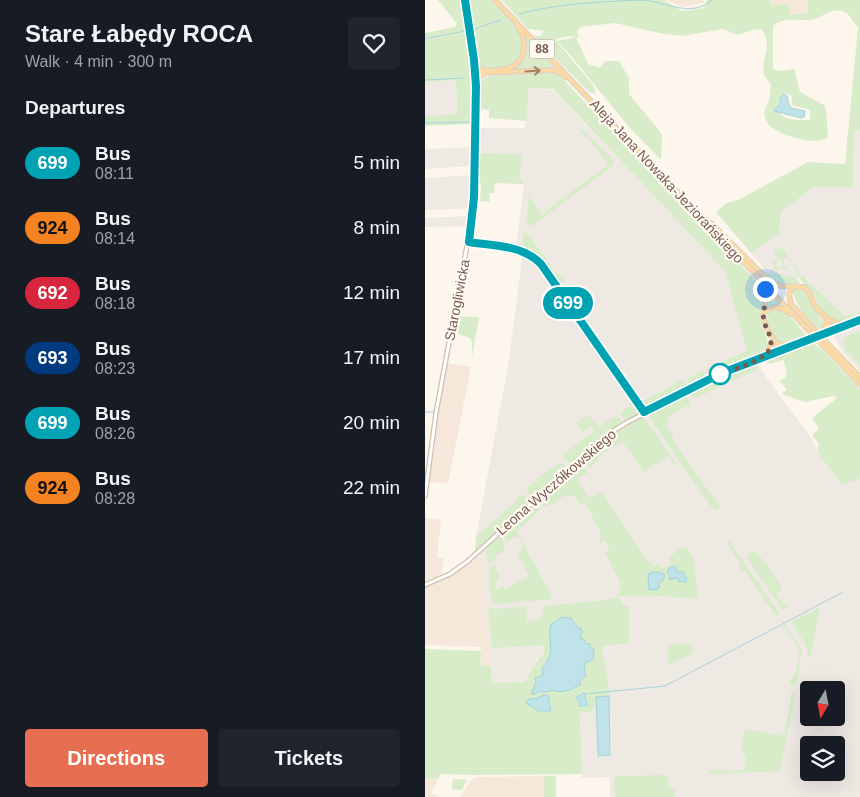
<!DOCTYPE html>
<html lang="en">
<head>
<meta charset="utf-8">
<style>
	body { margin:0; font-family:Arial,sans-serif; background:#20242c; color:#f1f3f6; height:100vh; display:flex; flex-direction:column; font-size:19px; white-space:nowrap }
	* { box-sizing:border-box; margin:0 }
	p { font-size:16px; color:#9ea1a6 }
	.icon { flex:none; width:28px; height:28px; fill:none; stroke:currentColor; stroke-width:2; stroke-linecap:round; stroke-linejoin:round }
	.map { position:relative; flex:1; overflow:hidden }
	.sheet { display:flex; flex-direction:column; background:#171b24; width:425px }
	.sheet>* { flex:none }
	.badge { padding:0 10px; border-radius:16px; font-size:18px; line-height:32px }
	.needle { width:32px; rotate:190deg }
	.fabs { position:absolute; left:375px; top:681px; display:grid; gap:10px }
	.fabs a { display:grid; place-items:center; width:45px; height:45px; border-radius:5px; background:#171b24; box-shadow:0 5px 20px #0002; font-size:25px }
	.you { position:absolute; width:25px; height:25px; margin:-12px; border:4px solid #fff; border-radius:50%; background:#1a73e8; box-shadow:0 0 0 8px #1a73e833 }
	.map>.badge { position:absolute; translate:-50% -50%; box-shadow:0 0 0 2px #fff }
	h2 { padding:0 25px; font-size:19px; line-height:45px }
	.round { display:grid; place-items:center; flex:none; width:52px; height:52px; border-radius:5px; background:#20242c }
	.headline { display:flex; align-items:center; justify-content:space-between; height:85px; padding:0 25px }
	h1 { font-size:24px; font-weight:800; line-height:38px }
	.button { display:flex; gap:10px; margin-top:auto; padding:10px 25px }
	.button a { flex:1; height:58px; border-radius:5px; background:#e76f51; color:#fff; font-size:20px; font-weight:800; line-height:58px; text-align:center }
	.button a+a { background:#20242c; color:#f1f3f6 }
	ul { padding:0; list-style:none }
	li { display:flex; align-items:center; gap:15px; height:65px; padding:0 25px }
	li div { flex:1 }
	li b { display:block; font-size:19px }
	li em { font-style:normal }
	li .badge { min-width:55px; font-weight:700; text-align:center }
	main { display:flex; flex:1; min-height:0 }
	.map>svg:first-child { display:block }
	.residential { fill:#f5e8da }
	.industrial { fill:#efe9e4; fill-rule:evenodd }
	.green { fill:#d8ecc9; fill-rule:evenodd }
	.water { fill:#bfe3e8; stroke:#a5d3da }
	.lines { fill:none; stroke-linecap:round; stroke-linejoin:round }
	.stream { stroke:#a5d3da; stroke-width:1 }
	.minor-casing { stroke:#d1beb0; stroke-width:5.5 }
	.major-casing { stroke:#dad1cd; stroke-width:6 }
	.minor { stroke:#fff; stroke-width:3 }
	.major { stroke:#fbd9a5; stroke-width:4 }
	.major-bridge-casing { stroke:#dad1cd; stroke-width:6; stroke-linecap:butt }
	.major-bridge { stroke:#fbd9a5; stroke-width:4 }
	.oneway { stroke:#a18267 }
	.line-casing { stroke:#fff; stroke-width:11 }
	.line { stroke:#00a3b4; stroke-width:8 }
	.walk { stroke:#7a5c4d; stroke-width:5; stroke-dasharray:0 9 }
	.stop-dot { fill:#fff; stroke:#00a3b4; stroke-width:2.5 }
	.labels { text-anchor:middle; stroke-width:4.5; stroke-linejoin:round; paint-order:stroke }
	.shield { fill:#fffaf3; stroke:#a28b7f; stroke-width:1 }
	.shield-label { font-size:12px; font-weight:bold; fill:#7a5c4d }
	.street-label { font-size:14px; fill:#7a5c4d; stroke:#fffaf3 }
</style>
</head>
<body>
<main>
<section class="sheet">
<div class="headline"><div><h1>Stare Łabędy ROCA</h1><p>Walk · 4 min · 300 m</p></div><a class="round"><svg class="icon" aria-label="heart" viewBox="0 0 24 24"><path d="M12 20l-8-8c-3-5 5-10 8-4 3-6 11-1 8 4z"/></svg></a></div>
<h2>Departures</h2>
<ul>
<li><span class="badge" style="background:#00a3b4;color:#fff">699</span><div><b>Bus</b><p>08:11</p></div><em>5 min</em></li>
<li><span class="badge" style="background:#f58220;color:#111">924</span><div><b>Bus</b><p>08:14</p></div><em>8 min</em></li>
<li><span class="badge" style="background:#d7263d;color:#fff">692</span><div><b>Bus</b><p>08:18</p></div><em>12 min</em></li>
<li><span class="badge" style="background:#003b80;color:#fff">693</span><div><b>Bus</b><p>08:23</p></div><em>17 min</em></li>
<li><span class="badge" style="background:#00a3b4;color:#fff">699</span><div><b>Bus</b><p>08:26</p></div><em>20 min</em></li>
<li><span class="badge" style="background:#f58220;color:#111">924</span><div><b>Bus</b><p>08:28</p></div><em>22 min</em></li>
</ul>
<div class="button"><a>Directions</a><a>Tickets</a></div>
</section>
<div class="map">
<svg width="435" height="797" viewBox="0 0 435 797">
	<rect width="100%" height="100%" fill="#fdf6ec"/>
	<path class="residential" d="M241 0H280L278 3 257 7Z
		M345 0H383L384 13 365 15 352 6H347Z
		M20 362 46 367 23 483 5 482 0 494V470H2Z
		M0 516 1 518 16 520 12 557 19 558 16 576 34 567 50 553 56 556 57 559 66 666H55L56 647 0 645Z
		M119 776V797H35L45 781 50 777Z
		M14 778 6 793 16 797H0V779Z"/>
	<path class="industrial" d="M31 80 32 115 0 116V82Z
		M104 88 128 90 248 216 300 263 326 356 388 440 392 451 435 479V797H185L184 777 157 778 155 712H166L170 696 185 692 177 646 182 601 119 606 112 631V645H119V653L110 662 108 668 99 682 67 683 57 559 56 556 50 553 51 537 84 360 98 252 91 247 99 184 53 182 54 128H100ZM384 690H411V718H384ZM384 745H411V772H384Z
		M429 130H435V371L418 353 407 334 423 328 416 314 381 278H371L343 273 326 253 354 233 356 211 390 187H428Z
		M47 147 48 166 0 169V149Z
		M48 175 49 208 0 210V178Z
		M46 216 45 226 0 227V218Z"/>
	<path class="green" d="M13 0H37L38 17 42 30 0 39V33L30 27 32 24Z
		M42 0H66C76 10 92 23 97 37 105 61 70 79 53 64Z
		M77 0H239L257 11 279 8 282 0H345L347 6 363 4 365 15 383 13V0H435V130H429L428 187H390L356 211 354 233 326 253 291 212 302 203 315 199 383 162 420 164 433 27C427 21 425 13 417 11 407 8 399 16 390 19 378 22 360 16 348 26V69L354 71 369 69 375 92 399 105 401 109 403 137C393 147 355 135 346 127 341 123 340 118 339 112L344 100 346 85C344 81 340 78 339 74 336 59 349 44 336 29L327 30 313 35 298 29 258 36 239 34 190 23 156 27 152 31 154 38C148 35 139 36 132 39V42L168 85 171 93H165L109 36H116L119 31 103 29ZM360 93 367 96V105L385 110V120C369 120 359 122 350 107Z
		M40 31 45 62 50 73V124L0 126V116L32 114 31 80 0 82V40Z
		M100 35 130 68 57 73 76 70 94 62 101 45Z
		M151 37 163 64 175 68 180 61H194L204 78V94L237 134 236 160 203 126 146 56 132 41Z
		M125 72 133 74 337 287C342 300 334 307 335 318 336 326 341 333 342 340 345 360 313 364 300 368 294 370 290 373 286 376L283 375 281 369 322 351 300 271 128 89 104 88 101 121 64 118V110L54 109 55 82 63 76Z
		M157 129 189 160V165L107 226 104 225 101 219 105 189 107 190 104 192 105 194 104 196 118 215 125 209 127 206 183 165 162 136 160 137 155 130Z
		M54 153 97 154 95 178 99 184 70 183 69 193H65L64 202 55 201 56 183 53 182Z
		M99 233 104 235 131 273 138 276 139 281 135 285 132 283 115 260 97 248Z
		M353 248 358 249 376 275 371 273V270L362 257 359 259V265L357 264 358 259 353 258 351 264 353 269H356L357 265 361 266 363 269 358 268 353 271 348 268 349 261H351L352 256 349 255 351 250Z
		M337 271 370 277 375 283C359 286 345 285 337 271Z
		M375 277H379L420 317 426 314 430 315 435 313V318C403 330 400 314 386 291 383 286 378 283 375 279Z
		M370 288C373 288 376 288 379 289 381 289 397 321 399 325L396 330C383 319 370 308 368 290Z
		M342 291H343L357 306 350 305 342 308Z
		M349 309C363 310 372 325 381 335L379 338 360 344 352 341 341 319 343 313Z
		M29 316 52 317 54 318 47 357V342L45 338 31 333 26 336Z
		M435 331V366L421 351 418 343 421 337Z
		M388 343 398 350 435 389V479L416 484 392 451 394 444 387 435 394 429 387 418 412 398 408 396 380 402 356 394 362 390 354 380 360 378 362 373 358 360 344 364 340 361Z
		M328 364H331L333 369 269 399 265 394 266 391 292 379 308 374Z
		M182 365 213 408C214 415 207 417 202 420L199 419 195 412 204 407 205 401 181 367Z
		M278 371 280 376C278 381 271 386 264 384L262 381 263 378Z
		M259 379 261 384C259 393 228 408 219 407L215 403Z
		M257 396H261L266 404C250 413 233 416 248 436V441L295 507 293 510 287 508 224 417 225 413Z
		M163 414 173 427 188 417 195 418 197 421V423L173 440 148 463H143L138 456 139 453 169 431 166 426 158 432 152 423Z
		M217 418 221 420 252 465 250 466 243 456 219 472 197 441 174 457 167 467H164L159 463V459C172 447 200 421 217 418Z
		M133 463 139 464 140 470 113 495 106 496 102 491V487Z
		M153 465H156L163 472 154 478 155 481 154 482 163 497 165 496 167 497 177 492 220 557 229 567 233 564 237 568 245 566V557L253 549 262 548 269 561 273 599 236 596 203 597 204 595 194 596 195 582 180 552 185 550 180 540 172 544 175 540 176 534 160 502 155 505 150 497C140 492 135 499 128 505L125 504 118 507 114 503V499Z
		M94 495 102 497 104 500 103 504 50 553 51 537 92 500Z
		M109 504 116 509 92 531 128 599 70 604 67 601 65 597 67 595 65 593 64 567 71 566 73 568 71 569 75 576 71 583V590L78 586 80 589 104 576 93 553 98 549 95 538 91 536 82 542 78 533Z
		M74 536 78 540 79 552 71 555 69 562 63 563 62 561V547Z
		M301 541H304L353 611V615L351 616 319 569 317 571 314 567 316 565Z
		M329 551 332 552 358 589 351 594 358 604 361 603 363 605 365 604 361 609H357L322 558V555Z
		M191 598H194L199 606H204V643L177 646 185 692 184 696 171 697 170 708 166 712 155 713 157 774 46 775 15 774 14 778 0 779V649L56 651 55 666H66L67 683 99 682C106 672 110 662 119 653V645L67 648 63 607 71 609 101 606 102 621 115 620 119 606 182 600Z
		M395 607 385 657 383 656 381 645 366 622Z
		M357 619 377 650 372 683 368 686 364 682 371 671 375 651 360 628 356 626 360 624 355 620Z
		M262 643 267 644 268 653 244 665 242 646Z
		M367 692 370 695V697L355 771 287 774 283 771 319 770 321 758 316 749 319 729 359 736Z
		M242 775 244 786 251 791 249 797H190L188 780 191 776Z
		M119 776H131V797H119Z
		M28 779 42 780 37 790 27 789Z"/>
	<path class="water" d="M359 94 362 96 363 102 366 108 380 111 379 117 376 118 349 111 355 102 356 97Z
		M248 566 251 567 252 572H258L262 580 260 583 258 581 254 582 253 578 244 580 245 576 243 574V569Z
		M227 572H235L240 575 238 581 233 583 235 586 233 589 224 590 223 575Z
		M137 617 146 618 153 628H156L157 633 155 638 159 639 161 644 164 643 166 648 169 649 168 659 164 662 161 661 159 667 161 676 155 680V685C146 690 137 694 126 690L124 692C117 690 112 694 106 694L111 682 110 678 118 675 117 668C133 650 121 642 126 624Z
		M159 693 162 704 161 706H155L154 702 151 698 153 696Z
		M118 695H122L125 698 123 703 125 705 126 711H113L101 703 104 699 113 698Z
		M184 696 185 755 173 756 171 697Z"/>
	<g class="lines">
		<path class="stream" d="M94 14C134 3 175 2 216 0 240 1 266 19 287 0
			M49 29 76 20
			M0 39 40 31
			M0 80 39 78
			M0 123 47 122
			M0 412H8
			M160 694 240 686 418 592"/>
		<g class="minor-casing">
			<path id="minor" d="M396 335 435 320
				M0 496 11 413 48 213 51 86 49 60 40 0
				M0 585 25 574 43 561 163 452 185 433 201 423 297 373 390 337"/>
		</g>
		<g class="major-casing">
			<path id="major" d="M70 0 386 333
				M49 60 52 67 59 70
				M52 72C61 70 71 71 80 69 103 64 103 41 92 25
				M50 73 127 70 134 72 141 77
				M51 86 54 77 59 74
				M286 223 344 281 355 286 380 287C385 292 385 296 388 302 395 315 407 323 422 325
				M336 282C348 301 335 304 339 320 341 332 353 340 352 352
				M369 287 364 294 366 304 392 332
				M339 313 348 307 358 309 365 314
				M399 316 402 323 408 330
				M396 335 402 323
				M394 341 435 384
				M400 341 435 377
				M350 342 359 346 369 345
				M336 358 343 352 346 343"/>
		</g>
		<use href="#minor" class="minor"/>
		<use href="#major" class="major"/>
		<g class="major-bridge-casing">
			<path id="major-bridge" d="M392 332 400 341
				M386 333 394 341"/>
		</g>
		<use href="#major-bridge" class="major-bridge"/>
	</g>
	<defs><path id="oneway-shaft" d="M-6 0H5M1.5-3L5.5 0L1.5 3" fill="none" stroke-width="1.6" stroke-linecap="round" stroke-linejoin="round" transform="scale(1.25)"/></defs>
	<use class="oneway" href="#oneway-shaft" transform="translate(108 71) rotate(-4)"/>
	<g class="lines">
		<g class="line-casing">
			<path id="line" d="M40 0 49 60 51 86 49 197 44 242C69 246 98 245 116 264L219 412 297 373 435 320"/>
		</g>
		<use href="#line" class="line"/>
		<path class="walk" d="M295 374C308 369 347 360 346 343 346 334 340 328 339 320 336 310 344 301 340 289"/>
	</g>
	<circle class="stop-dot" cx="295" cy="374" r="10"/>
	<g class="labels">
		<rect class="shield" x="104.5" y="39.5" width="25" height="19" rx="4"/>
		<g class="shield-label">
			<text x="117" y="53">88</text>
		</g>
		<g class="street-label">
			<text transform="translate(242 181) rotate(47)" y="5">Aleja Jana Nowaka-Jeziorańskiego</text>
			<text transform="translate(32 300) rotate(-79)" y="5">Starogliwicka</text>
			<text transform="translate(131 482) rotate(-41)" y="5">Leona Wyczółkowskiego</text>
		</g>
	</g>
</svg>
<div class="fabs">
<a><svg class="needle" viewBox="-14 -14 28 28"><path d="M0-13l5 13h-10z" fill="#e53935"/><path d="M0 13l5-13h-10z" fill="#9ea1a6"/></svg></a>
<a><svg class="icon" aria-label="layers" viewBox="0 0 24 24"><path d="M12 4l9 5-9 5-9-5zM3 14l9 5 9-5"/></svg></a>
</div>
<div class="you" style="left:340px;top:289px"></div>
<b class="badge" style="left:143px;top:303px;background:#00a3b4;color:#fff">699</b>
</div>
</main>
</body>
</html>
